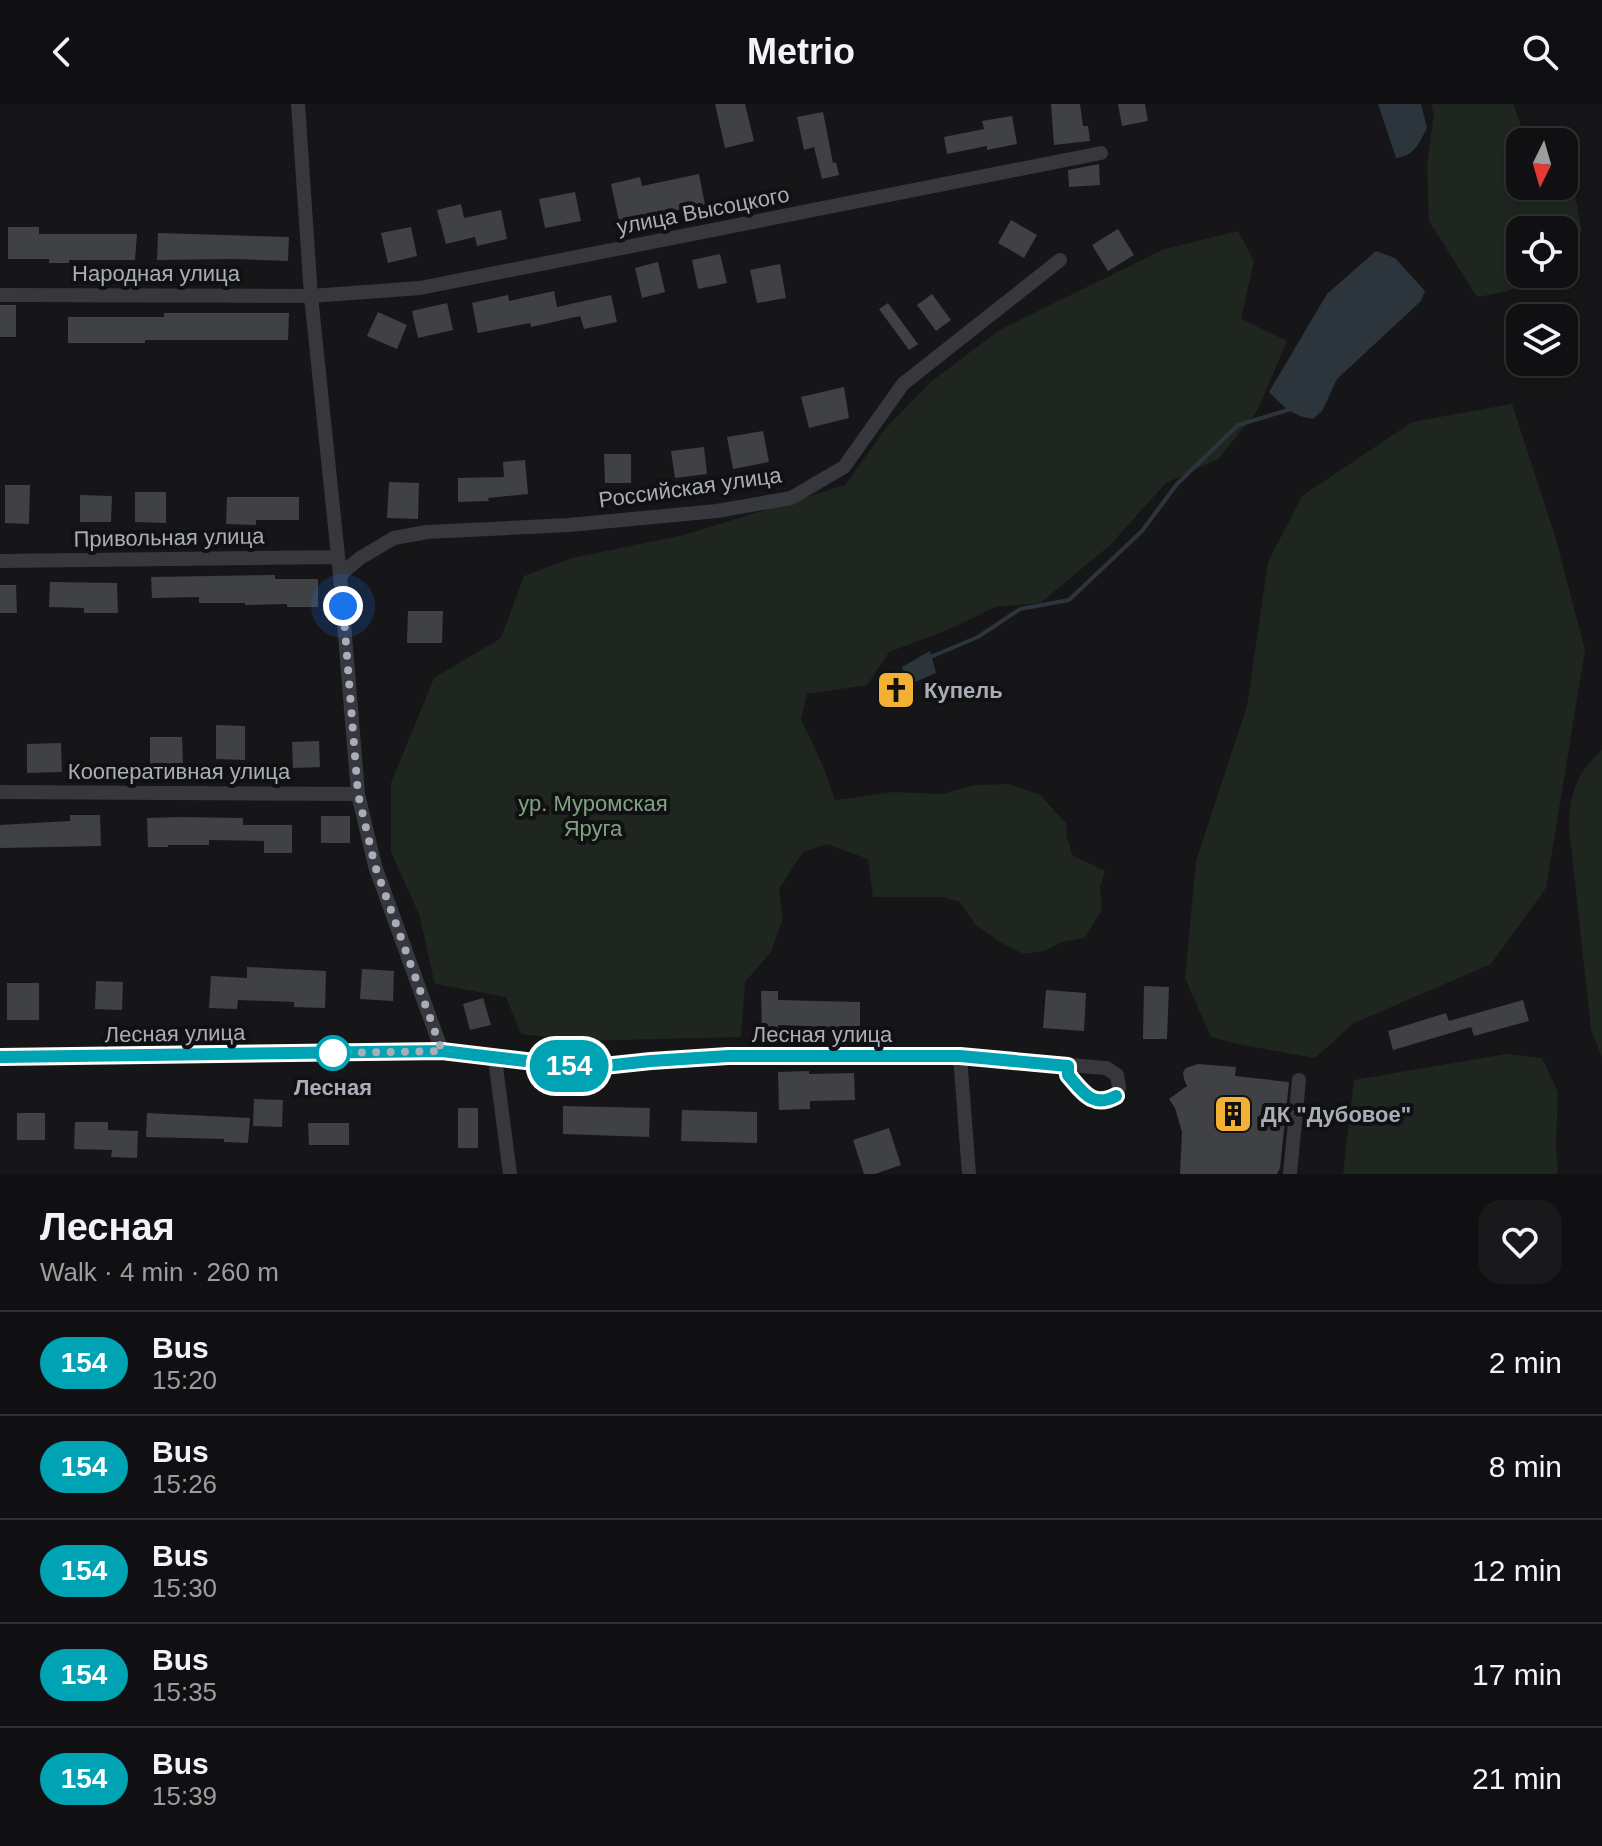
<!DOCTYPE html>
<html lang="en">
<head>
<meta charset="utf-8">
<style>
	body { margin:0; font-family:Arial,sans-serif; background:#19191b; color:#f1f3f6; height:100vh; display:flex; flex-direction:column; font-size:30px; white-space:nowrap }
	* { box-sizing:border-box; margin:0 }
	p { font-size:26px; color:#9c9d9f }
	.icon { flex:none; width:44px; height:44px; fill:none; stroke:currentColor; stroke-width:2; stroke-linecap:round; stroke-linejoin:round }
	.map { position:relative; height:1070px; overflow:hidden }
	.side { display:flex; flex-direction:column; background:#101012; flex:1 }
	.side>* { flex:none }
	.badge { padding:0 16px; border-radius:26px; font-size:28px; line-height:52px }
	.needle { width:52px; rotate:185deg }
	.buttons { position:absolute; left:1506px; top:24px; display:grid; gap:16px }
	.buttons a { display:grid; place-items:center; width:72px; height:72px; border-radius:16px; background:#101012; box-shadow:0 4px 12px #0003,0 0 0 2px #303032; font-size:40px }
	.you { position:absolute; width:40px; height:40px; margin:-20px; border:6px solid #fff; border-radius:50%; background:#1a73e8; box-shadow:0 0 0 12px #1a73e833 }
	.map>.badge { position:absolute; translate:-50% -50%; box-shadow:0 0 0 4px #fff }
	.round { display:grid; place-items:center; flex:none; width:84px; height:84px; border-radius:24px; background:#19191b }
	.summary { display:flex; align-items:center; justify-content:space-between; height:136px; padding:0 40px }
	h1 { font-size:38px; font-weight:600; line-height:60px }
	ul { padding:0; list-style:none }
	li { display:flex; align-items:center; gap:24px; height:104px; padding:0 40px; border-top:2px solid #303032 }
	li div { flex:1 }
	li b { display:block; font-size:30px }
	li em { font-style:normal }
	li .badge { min-width:88px; font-weight:700; text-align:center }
	header { display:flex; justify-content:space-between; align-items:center; height:104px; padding:0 40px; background:#101012; font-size:36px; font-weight:600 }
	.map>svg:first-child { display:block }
	.green { fill:#1e261f }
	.water { fill:#2c353c }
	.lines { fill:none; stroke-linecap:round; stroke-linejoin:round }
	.stream { stroke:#2c353c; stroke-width:4 }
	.building { fill:#404145 }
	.minor { stroke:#37383d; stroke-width:14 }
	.line-casing { stroke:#fff; stroke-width:18 }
	.line { stroke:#00a3b4; stroke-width:12 }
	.walk { stroke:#a8adb8; stroke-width:8; stroke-dasharray:0 14.4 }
	.stop-dot { fill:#fff; stroke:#00a3b4; stroke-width:4 }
	.labels { text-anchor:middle; stroke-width:8; stroke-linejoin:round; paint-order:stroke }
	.street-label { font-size:22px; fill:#a8adb8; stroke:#111113 }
	.poi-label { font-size:22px; font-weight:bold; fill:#a8adb8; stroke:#111113; text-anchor:start }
	.park-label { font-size:22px; fill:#7fa381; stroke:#111113 }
	.stop-label { font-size:22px; font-weight:bold; fill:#a8adb8; stroke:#111113 }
</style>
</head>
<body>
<header><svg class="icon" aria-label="back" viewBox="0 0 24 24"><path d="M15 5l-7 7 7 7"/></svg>Metrio<svg class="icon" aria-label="search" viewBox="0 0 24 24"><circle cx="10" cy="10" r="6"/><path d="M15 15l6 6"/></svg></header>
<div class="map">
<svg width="1602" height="1070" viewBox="0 0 1602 1070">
	<rect width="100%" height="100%" fill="#161618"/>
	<path class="green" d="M1431 0H1513L1527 38H1520V82H1564V75L1573 81 1582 128 1564 148V126H1520V170H1544L1541 174 1505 188 1477 193 1429 117 1427 61 1434 11Z
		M1238 127 1254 157 1241 215 1287 237 1257 307 1218 355 1166 379 1109 442 1040 499 995 503 952 524 889 548 867 581 807 590 801 615 823 662 835 696 893 688 942 690 975 681 1009 680 1040 691 1066 719 1067 732 1072 751 1105 767 1100 783 1102 805 1085 834 1062 838 1045 847 1023 850 998 837 975 820 960 798 943 793H873L868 755 827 740 803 748 779 785 783 814 771 848 745 878 741 933 579 937 521 930 506 893 435 880 419 810 391 748V679L434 574 501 534 524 472 572 454 684 431 845 381 886 324 932 277 998 227 1162 146Z
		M1512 300 1555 432 1585 546 1546 784 1491 860 1354 919 1315 954 1242 941 1211 933 1185 874 1196 757 1247 602 1268 458 1302 392 1412 318Z
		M1602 646V953L1591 926 1569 722C1570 689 1577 668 1602 646Z
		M1506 950 1542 954 1558 988 1556 1040 1558 1070H1343L1354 976Z"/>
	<path class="water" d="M1378 0H1421L1427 24C1419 39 1415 52 1396 54Z
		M1376 147 1395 154 1425 187 1421 197 1337 275 1322 307 1313 315C1291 311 1285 304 1269 288L1327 190Z
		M930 547 936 569 908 581 902 563Z"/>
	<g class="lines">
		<path class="stream" d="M928 554 978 533 1020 505 1069 496 1142 427 1177 380 1238 321 1288 306"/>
	</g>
	<path class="building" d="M715 0H745L754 37 725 44Z
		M1051 0H1080L1083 22H1088L1090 37 1054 41Z
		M1118 0H1145L1148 17 1122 22Z
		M823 8 833 59 836 58 839 71 822 75 814 43 804 46 797 13Z
		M1012 12 1017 40 987 46V42L947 50 944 33 984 25 982 17Z
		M1099 60 1100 81 1069 83 1068 66Z
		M699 70 705 101 619 117 611 80 640 73 642 82Z
		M575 88 581 117 545 124 539 95Z
		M461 100 464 114 501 106 507 135 477 142 475 133 446 140 437 106Z
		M1011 116 1037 131 1024 154 998 139Z
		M8 123H39V130H137L135 156H69V159H49V155H8Z
		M411 123 417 152 388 159 381 129Z
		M1118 125 1134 151 1108 167 1092 141Z
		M158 129 289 133 288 157 233 155 157 156Z
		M720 150 727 179 698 185 692 156Z
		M658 158 665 188 642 194 635 164Z
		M780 160 786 194 757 199 750 166Z
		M554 187 557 203 611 191 617 218 584 225 580 212 531 223 530 219 478 229 472 199 508 191 509 197Z
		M932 190 951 216 936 227 917 201Z
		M447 199 453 226 418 234 412 207Z
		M888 199 918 240 909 246 879 205Z
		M0 201H16V233H0Z
		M378 208 407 221 397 245 367 232Z
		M164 209H289L288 236H145V239H68V213H164Z
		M844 283 849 314 809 324 801 293Z
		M763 327 769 358 733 365 727 333Z
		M704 343 707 370 675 374 671 347Z
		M604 350H631V379H605Z
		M525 356 528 390 488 394 489 397 458 398V374L504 373 503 358Z
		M389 378 419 379 418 415 387 414Z
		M5 381H30L29 420 5 419Z
		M135 388H166V419L135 418Z
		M80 391 112 392 111 418H80Z
		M227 393H299V416H256V421L226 420Z
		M275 471V475H318V503H287V500L245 501V499H199V493L152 494 151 473Z
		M50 478 117 479 118 509H84V504L49 503Z
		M0 481H16L17 509H0Z
		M408 507H443L442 539H407Z
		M216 621 245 622V656L216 655Z
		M150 633H182L183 660 150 661Z
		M319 637 320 663 293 664 292 638Z
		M61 639 62 668 27 669V640Z
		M70 711H100L101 742 0 744V721L70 717Z
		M321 712H350V739H321Z
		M179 713 243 714V721H292V749H264V737L209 736V741H168V743H148L147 714Z
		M247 863 326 867 325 904 294 903V898L238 896 237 905 209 904 211 872 247 874Z
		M362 865 394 867 393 897 360 895Z
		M96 877 123 878 122 906 95 905Z
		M7 879H39V916H7Z
		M1144 882 1169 883 1167 935H1143Z
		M1046 886 1086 889 1084 927 1043 924Z
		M761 887H778V896L860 898V924L778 921V930H762Z
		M483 894 491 921 470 926 463 900Z
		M1523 896 1529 917 1474 932 1471 923 1393 946 1388 927 1446 909 1449 917Z
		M1198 960 1236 963 1235 972 1289 978 1280 1064 1277 1070H1180L1182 1028 1175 1004 1169 995 1187 982 1184 975 1183 968 1186 964Z
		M809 967V970L854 969 855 996 810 997V1005L779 1006 778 968Z
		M254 995 283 996 282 1023 253 1022Z
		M563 1002 650 1004 649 1033 563 1030Z
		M458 1004H478V1044H458Z
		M682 1006 757 1008V1039L681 1037Z
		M17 1009H45V1036H17Z
		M147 1009 250 1014 248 1039 224 1038V1035L146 1033Z
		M75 1018H108V1026L138 1027 137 1054 111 1053 112 1046 74 1045Z
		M308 1019H349V1041H309Z
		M889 1024 901 1061 875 1070H864L853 1036Z"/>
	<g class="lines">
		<path class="minor" d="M298 0 311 192 340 471 358 690 375 762 442 947
			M0 191 311 192 420 184 1101 49
			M0 457 338 453
			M340 471 360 454 394 434 427 428 569 421 717 407 791 394 844 363 903 280 1060 156
			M0 688 358 690
			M960 952 969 1070
			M0 953 442 947 585 964 651 957 728 952H960L1106 964 1117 971C1117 973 1119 981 1119 984 1117 1000 1096 999 1086 991 1079 986 1073 978 1068 971V962
			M495 955 510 1070
			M1290 1070 1299 976"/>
	</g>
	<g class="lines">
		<g class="line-casing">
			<path id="line" d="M0 953 442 947 585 964 651 957 728 952H960L1068 962V971C1082 987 1092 1005 1116 992"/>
		</g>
		<use href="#line" class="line"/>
		<path class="walk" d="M333 949 442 947 375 762 358 690 343 502"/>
	</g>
	<defs>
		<g id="church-square" transform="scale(2)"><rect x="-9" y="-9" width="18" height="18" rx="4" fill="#f2b134" stroke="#111113"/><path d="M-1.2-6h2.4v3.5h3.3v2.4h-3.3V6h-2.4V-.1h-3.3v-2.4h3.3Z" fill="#111"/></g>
		<g id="building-square" transform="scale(2)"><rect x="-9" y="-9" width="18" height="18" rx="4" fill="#f2b134" stroke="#111113"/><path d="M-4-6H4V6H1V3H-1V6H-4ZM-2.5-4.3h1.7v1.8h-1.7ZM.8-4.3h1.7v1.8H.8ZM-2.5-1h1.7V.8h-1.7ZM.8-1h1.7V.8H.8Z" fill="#111"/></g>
	</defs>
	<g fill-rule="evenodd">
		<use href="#church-square" x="896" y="586"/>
		<use href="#building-square" x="1233" y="1010"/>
	</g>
	<circle class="stop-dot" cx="333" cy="949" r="16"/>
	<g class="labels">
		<g class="street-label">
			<text transform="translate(703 106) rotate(-11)" y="8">улица Высоцкого</text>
			<text x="156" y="177">Народная улица</text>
			<text transform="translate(690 383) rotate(-8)" y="8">Российская улица</text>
			<text transform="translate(169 433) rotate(-1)" y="8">Привольная улица</text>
			<text x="179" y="675">Кооперативная улица</text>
			<text transform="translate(175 929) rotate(-1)" y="8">Лесная улица</text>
			<text x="822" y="938">Лесная улица</text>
		</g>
		<g class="poi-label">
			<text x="924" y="594">Купель</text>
			<text x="1261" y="1018">ДК "Дубовое"</text>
		</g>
		<g class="park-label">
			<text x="593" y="707">ур. Муромская<tspan x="593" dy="25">Яруга</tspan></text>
		</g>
		<g class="stop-label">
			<text x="333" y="991">Лесная</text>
		</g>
	</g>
</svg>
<div class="buttons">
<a><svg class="needle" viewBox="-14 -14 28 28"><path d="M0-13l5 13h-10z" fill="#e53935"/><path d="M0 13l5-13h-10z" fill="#9c9d9f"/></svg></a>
<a><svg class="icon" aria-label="locate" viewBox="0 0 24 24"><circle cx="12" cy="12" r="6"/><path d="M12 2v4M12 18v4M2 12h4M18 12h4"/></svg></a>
<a><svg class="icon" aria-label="layers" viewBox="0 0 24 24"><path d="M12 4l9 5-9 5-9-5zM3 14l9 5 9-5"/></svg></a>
</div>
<div class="you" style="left:343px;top:502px"></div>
<b class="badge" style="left:569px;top:962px;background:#00a3b4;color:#fff">154</b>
</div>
<section class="side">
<div class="summary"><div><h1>Лесная</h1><p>Walk · 4 min · 260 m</p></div><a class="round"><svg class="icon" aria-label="heart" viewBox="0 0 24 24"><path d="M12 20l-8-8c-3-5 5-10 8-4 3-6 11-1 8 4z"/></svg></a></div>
<ul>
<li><span class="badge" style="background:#00a3b4;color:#fff">154</span><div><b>Bus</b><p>15:20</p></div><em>2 min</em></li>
<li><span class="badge" style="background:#00a3b4;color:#fff">154</span><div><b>Bus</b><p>15:26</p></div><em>8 min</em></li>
<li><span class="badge" style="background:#00a3b4;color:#fff">154</span><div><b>Bus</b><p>15:30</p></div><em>12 min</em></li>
<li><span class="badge" style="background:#00a3b4;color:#fff">154</span><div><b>Bus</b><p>15:35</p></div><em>17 min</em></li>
<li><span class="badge" style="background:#00a3b4;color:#fff">154</span><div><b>Bus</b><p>15:39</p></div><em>21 min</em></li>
</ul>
</section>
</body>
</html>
